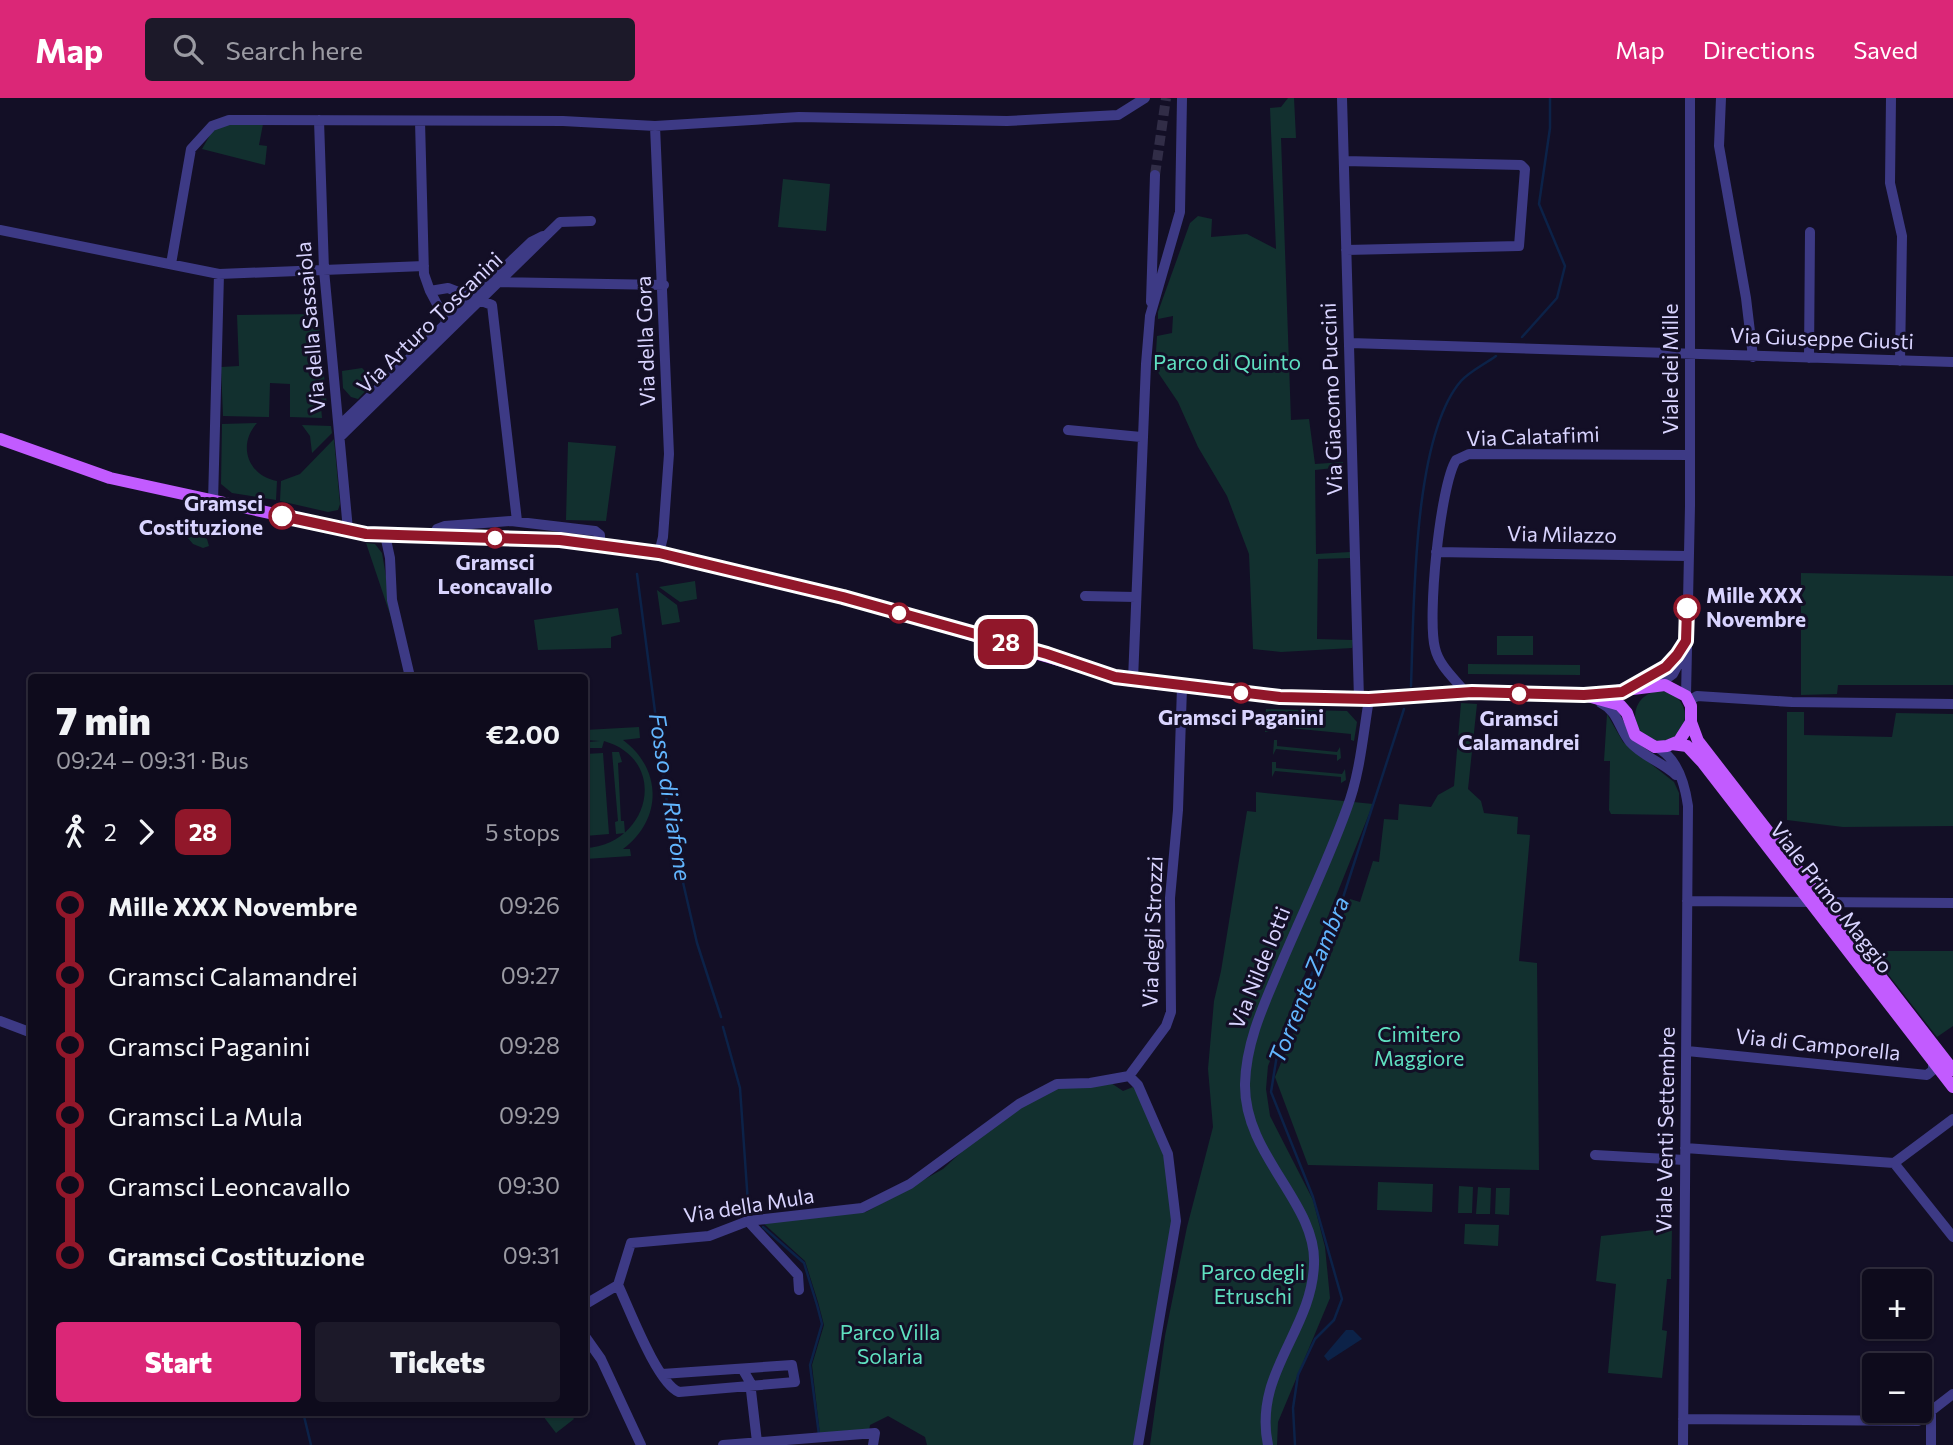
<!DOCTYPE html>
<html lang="en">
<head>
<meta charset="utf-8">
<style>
	body { margin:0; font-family:Commissioner,sans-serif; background:#1c1929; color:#f1f3f6; height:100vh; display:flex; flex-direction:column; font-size:26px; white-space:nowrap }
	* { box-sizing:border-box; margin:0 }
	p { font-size:23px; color:#9b9ba3 }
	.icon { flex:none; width:38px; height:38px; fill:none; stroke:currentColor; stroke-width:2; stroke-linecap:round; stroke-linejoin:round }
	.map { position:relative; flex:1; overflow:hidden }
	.drawer { position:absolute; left:28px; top:576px; width:560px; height:742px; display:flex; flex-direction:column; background:#0e0b1c; border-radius:7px; box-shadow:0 2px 5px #0004,0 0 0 2px #2e2b3b }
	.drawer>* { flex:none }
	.badge { padding:0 14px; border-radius:10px; font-size:24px; line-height:46px }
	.fabs { position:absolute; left:1862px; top:1171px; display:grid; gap:14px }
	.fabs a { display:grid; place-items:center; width:70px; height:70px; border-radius:7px; background:#0e0b1c; box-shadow:0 2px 5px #0004,0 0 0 2px #2e2b3b; font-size:35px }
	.map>.badge { position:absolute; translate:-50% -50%; box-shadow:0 0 0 4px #fff }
	.legs { display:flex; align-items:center; gap:10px; height:77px; padding:0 28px; font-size:23px }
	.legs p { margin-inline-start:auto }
	.overview { display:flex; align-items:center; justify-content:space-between; height:119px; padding:0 28px }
	h1 { font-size:38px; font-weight:800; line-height:52px }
	.cta { display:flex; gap:14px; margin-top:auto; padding:14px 28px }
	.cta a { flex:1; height:80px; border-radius:7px; background:#db2777; color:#fff; font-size:28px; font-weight:800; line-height:80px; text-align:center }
	.cta a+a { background:#1c1929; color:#f1f3f6 }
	ul { padding:0 28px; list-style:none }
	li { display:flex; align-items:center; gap:24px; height:70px; font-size:26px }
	li i { display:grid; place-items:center; width:10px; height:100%; margin:0 9px; background:currentColor }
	li i::after { content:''; width:18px; height:18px; margin:-9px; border:5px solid; border-radius:50%; background:#0e0b1c }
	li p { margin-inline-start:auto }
	li:first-child i { background:linear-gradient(#0000 50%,currentColor 0) }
	li:last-child i { background:linear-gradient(currentColor 50%,#0000 0) }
	header { display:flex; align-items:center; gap:42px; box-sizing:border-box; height:98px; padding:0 35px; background:#db2777; color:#fff }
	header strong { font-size:33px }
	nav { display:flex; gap:38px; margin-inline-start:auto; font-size:24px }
	.search { width:490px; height:63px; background:#1c1929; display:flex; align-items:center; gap:18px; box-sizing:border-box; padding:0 24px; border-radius:7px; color:#9b9ba3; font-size:26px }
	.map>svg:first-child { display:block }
	.green { fill:#12302f }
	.water { fill:#0c2248 }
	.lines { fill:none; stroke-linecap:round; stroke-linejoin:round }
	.stream { stroke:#0c2248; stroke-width:2.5 }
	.minor-tunnel { stroke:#312d47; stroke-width:10; stroke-dasharray:10 5; stroke-linecap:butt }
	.minor { stroke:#3d3a85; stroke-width:10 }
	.major { stroke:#c25bff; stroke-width:12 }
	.line-1-casing { stroke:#fff; stroke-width:16 }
	.line-1 { stroke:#91172a; stroke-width:10 }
	.stop-1-dot { fill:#fff; stroke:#91172a; stroke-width:3.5 }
	.labels { text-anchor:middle; stroke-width:6; stroke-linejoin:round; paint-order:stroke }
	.street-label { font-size:21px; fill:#d9d4ff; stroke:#130f26 }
	.park-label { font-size:21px; fill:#5fe0c0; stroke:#130f26 }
	.stop-label { font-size:21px; font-weight:bold; fill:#d9d4ff; stroke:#130f26 }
	.water-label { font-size:23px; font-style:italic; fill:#62b6ff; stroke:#130f26 }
</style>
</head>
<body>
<header>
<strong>Map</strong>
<div class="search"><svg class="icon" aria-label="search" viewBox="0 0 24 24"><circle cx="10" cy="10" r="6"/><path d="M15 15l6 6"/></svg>Search here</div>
<nav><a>Map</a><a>Directions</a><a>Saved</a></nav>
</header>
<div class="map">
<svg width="1953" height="1347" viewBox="0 0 1953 1347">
	<rect width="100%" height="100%" fill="#130f26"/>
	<path class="green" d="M1288 0H1294L1296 40H1281L1291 322 1309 321 1315 366 1343 364V369L1315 372 1316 456 1350 454V460L1318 461 1317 541 1353 542 1352 550 1281 554 1253 551 1249 456 1227 398 1198 349 1178 304 1155 270 1157 238 1172 235 1173 218 1158 221V214L1190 125 1198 118 1212 121 1211 139 1247 136 1276 151 1270 10 1281 9Z
		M225 25 263 26 259 47 267 48 265 67 202 51 214 30Z
		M783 81 830 86 826 133 778 129Z
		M318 216 327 308 321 309 322 320 290 319V286L270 285 269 319 223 318 221 269 239 268 237 217Z
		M362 270 375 283 358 301 351 299 343 290 342 273Z
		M257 325C237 347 248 378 277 383L276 402 232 395 221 386 222 326Z
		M302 327 331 328 332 335 312 355 310 338Z
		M334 341 340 406 338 412 328 414 280 403 281 383 300 376Z
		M568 344 616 348 606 423 566 422Z
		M183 427 207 441 209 448 203 450 193 446 182 433Z
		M366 445 375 446 382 455 395 531Z
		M1801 475 1953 478V587H1838L1837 596 1801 597Z
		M695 483 697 501 680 504 659 489Z
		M657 492 677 507 680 524 662 527Z
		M618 510 622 536 611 539V550L538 552 534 522Z
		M1497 538H1533V557H1497Z
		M1468 566 1580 567V577L1468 576Z
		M1635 618a25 25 0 1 1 50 0a25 25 0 1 1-50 0Z
		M1461 605 1477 606 1468 691 1481 703 1484 715 1518 719 1517 736 1530 737 1519 863 1537 865 1539 1072 1308 1067 1275 979 1350 801 1360 804 1373 763 1379 764 1384 721 1398 722 1399 706 1431 709 1438 697 1454 688Z
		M1266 611 1347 613 1357 624 1354 643 1351 642V636L1270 628 1269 634H1265Z
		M1787 614H1804V637L1892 639 1896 615 1953 616V728L1843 729 1787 722Z
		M1607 616 1623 644 1674 684 1679 695V717L1611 716 1609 712 1610 663H1604Z
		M639 629 640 640 623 642C662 671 663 721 623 751H630L631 758 585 761V750C650 747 670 662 604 643L602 650H585L588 644 600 643 585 642V632Z
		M1274 642H1277V648L1337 654 1340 649 1341 660 1337 663V657L1276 651 1273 657Z
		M612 654H619L622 664 618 665 621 723H624L625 735 616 736 615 724 618 723Z
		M603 655 609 736 585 738V656Z
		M1272 664H1276V670L1342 676 1345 671 1346 682 1341 685V679L1275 673 1272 679Z
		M1256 694 1373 706 1268 968 1266 991 1270 1018 1313 1102 1325 1149 1330 1200 1278 1324 1277 1347H1150L1165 1238 1187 1129 1213 1029 1208 971 1214 903 1221 873 1247 713 1256 714Z
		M1870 853H1953V928L1937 939Z
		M1108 983 1123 993 1138 987 1159 1031 1176 1123 1138 1347H927L925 1339 888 1318 870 1327 869 1333 820 1337 812 1267 824 1227 818 1204 805 1163 762 1124 866 1114 943 1071 981 1036 1020 1007 1060 988Z
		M1378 1084 1433 1086 1432 1114 1377 1112Z
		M1459 1088 1473 1089 1472 1115H1458Z
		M1478 1089 1491 1090 1490 1116H1476Z
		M1496 1090H1510L1509 1117 1495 1116Z
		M1465 1126 1499 1127 1498 1148 1464 1146Z
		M1672 1130 1671 1181H1667L1662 1232 1667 1233 1662 1280 1608 1275 1616 1186 1596 1183 1601 1138Z
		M540 1314H569L574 1321 556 1335Z"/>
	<path class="water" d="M1346 1232H1353L1362 1241 1328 1263 1324 1258Z"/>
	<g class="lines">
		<path class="stream" d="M1522 239 1557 200 1565 168 1539 106 1550 30V0
			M637 476 670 728 697 845 721 919
			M1411 588C1414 514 1412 339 1461 283 1470 273 1485 266 1496 258
			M723 929 740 990 749 1120
			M763 1129 804 1165 817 1207 822 1226 810 1267 819 1337
			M303 1314 311 1347
			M1295 1347 1293 1310 1298 1277 1315 1241 1334 1222 1342 1201 1313 1099 1271 994 1277 957 1338 815 1404 611"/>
		<path class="minor-tunnel" d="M1155 77 1166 0"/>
		<path class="minor" d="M1342 0 1359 601
			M1721 0 1719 48 1746 200 1753 259
			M1891 0 1890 85 1902 138 1900 263
			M319 22 324 172 348 432
			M420 23 424 176 430 193
			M655 28 669 356 663 439 659 455
			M1344 63 1521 67 1525 71 1519 148 1346 152
			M0 132 219 176 424 168
			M171 166 191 51 212 28 229 22 563 23 655 28 799 19 1007 23 1118 17 1145 0
			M500 184 664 187
			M1151 204 1155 77
			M447 225 430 193 448 190 492 207 517 423
			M1350 245 1953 264
			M1809 260 1810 134
			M339 328 531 144 543 138
			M1068 332 1141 339
			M340 339 560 124 591 123
			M213 404 219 176
			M385 437 390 460 392 502 410 579
			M432 439 437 431 445 428 511 423 595 433 600 437V447
			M1436 454 1688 458
			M1085 498 1136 499
			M1133 582 1146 266 1150 218 1180 114 1182 0
			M1658 587 1673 576 1683 557
			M1628 590 1666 569 1685 543
			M1466 595C1455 581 1439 568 1435 550 1427 520 1440 388 1456 362L1469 356 1690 357
			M1686 598 1690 408V0
			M1689 603 1697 598 1792 604 1953 606
			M1601 605C1618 613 1619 631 1630 644 1642 658 1662 664 1676 677
			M1656 649C1677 659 1685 687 1688 708L1683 1347
			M1687 803 1953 805
			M0 923 32 935
			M1687 953 1927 977 1933 972V963
			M1129 978 1166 928 1171 914 1170 800 1178 712 1182 589
			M1129 978 1138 987 1168 1056 1176 1123 1138 1347
			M1685 1050 1894 1065 1953 1021
			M1595 1057 1685 1062
			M1894 1065 1953 1139
			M748 1123 798 1177 799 1192
			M618 1187C629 1210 657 1285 679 1294L795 1284 792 1267 662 1276
			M584 1207 618 1187 631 1145 709 1138 748 1123 862 1110 910 1086 1019 1006 1057 986 1090 985 1129 978
			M584 1237 601 1261 641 1347
			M743 1272 750 1284 757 1344
			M1931 1313V1347
			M1683 1321 1918 1323 1953 1296
			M723 1347 875 1335 873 1347
			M1268 1347C1253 1275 1312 1233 1314 1166 1317 1105 1244 1058 1245 986 1246 943 1265 904 1281 866 1303 814 1328 763 1347 710 1360 676 1363 637 1369 601"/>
		<path class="major" d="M0 341 110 380 366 436 560 442 659 455 843 499 1127 582 1266 598 1359 601 1472 594 1584 597 1665 587 1686 598 1691 608V624L1679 643 1667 648 1655 649 1635 637 1627 615 1620 607 1584 597
			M1691 624 1698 643 1953 972
			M1672 646 1687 648 1703 665 1953 989"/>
	</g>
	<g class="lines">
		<g class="line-1-casing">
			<path id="line-1" d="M282 418 366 436 560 442 659 455 843 499 1047 556 1115 579 1280 599 1369 601 1472 594 1584 597 1622 594 1666 569 1677 557 1686 543 1687 510"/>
		</g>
		<use href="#line-1" class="line-1"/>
	</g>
	<g class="stop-1-dot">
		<circle cx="282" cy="418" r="12"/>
		<circle cx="495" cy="440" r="9"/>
		<circle cx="1687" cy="510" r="12"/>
		<circle cx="899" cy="515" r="9"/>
		<circle cx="1241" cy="595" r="9"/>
		<circle cx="1519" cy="596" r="9"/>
	</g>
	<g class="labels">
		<g class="street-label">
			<text transform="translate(430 225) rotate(-44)" y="7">Via Arturo Toscanini</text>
			<text transform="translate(311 229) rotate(-95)" y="7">Via della Sassaiola</text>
			<text transform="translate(1822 241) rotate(2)" y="7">Via Giuseppe Giusti</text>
			<text transform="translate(646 243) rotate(-92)" y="7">Via della Gora</text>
			<text transform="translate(1671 271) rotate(-90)" y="7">Viale dei Mille</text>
			<text transform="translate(1332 301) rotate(-92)" y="7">Via Giacomo Puccini</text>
			<text transform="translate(1533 339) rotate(-2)" y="7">Via Calatafimi</text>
			<text transform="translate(1562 437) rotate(1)" y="7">Via Milazzo</text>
			<text transform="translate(1831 800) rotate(52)" y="7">Viale Primo Maggio</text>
			<text transform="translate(1153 834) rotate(-88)" y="7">Via degli Strozzi</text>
			<text transform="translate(1260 870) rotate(-68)" y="7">Via Nilde Iotti</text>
			<text transform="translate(1818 947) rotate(6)" y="7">Via di Camporella</text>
			<text transform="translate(1666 1032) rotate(-89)" y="7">Viale Venti Settembre</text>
			<text transform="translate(749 1108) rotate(-9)" y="7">Via della Mula</text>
		</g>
		<g class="park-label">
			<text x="1227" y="272">Parco di Quinto</text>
			<text x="1419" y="944">Cimitero<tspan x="1419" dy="24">Maggiore</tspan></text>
			<text x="1253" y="1182">Parco degli<tspan x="1253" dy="24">Etruschi</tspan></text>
			<text x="890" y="1242">Parco Villa<tspan x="890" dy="24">Solaria</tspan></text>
		</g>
		<g class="stop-label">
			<text x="263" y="413" text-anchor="end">Gramsci<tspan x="263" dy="24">Costituzione</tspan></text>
			<text x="495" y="472">Gramsci<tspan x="495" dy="24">Leoncavallo</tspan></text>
			<text x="1706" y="505" text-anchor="start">Mille XXX<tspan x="1706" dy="24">Novembre</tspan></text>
			<text x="1241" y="627">Gramsci Paganini</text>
			<text x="1519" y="628">Gramsci<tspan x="1519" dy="24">Calamandrei</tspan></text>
		</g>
		<g class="water-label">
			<text transform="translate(670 699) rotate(81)" y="8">Fosso di Riafone</text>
			<text transform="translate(1309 882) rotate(-68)" y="8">Torrente Zambra</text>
		</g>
	</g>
</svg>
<div class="fabs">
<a>+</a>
<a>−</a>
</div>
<b class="badge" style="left:1006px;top:544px;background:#91172a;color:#fff">28</b>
<section class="drawer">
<div class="overview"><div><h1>7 min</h1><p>09:24 – 09:31 · Bus</p></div><b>€2.00</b></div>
<div class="legs"><svg class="icon" aria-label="walk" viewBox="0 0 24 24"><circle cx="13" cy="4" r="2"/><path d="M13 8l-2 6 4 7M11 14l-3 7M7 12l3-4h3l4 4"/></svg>2<svg class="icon" aria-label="forward" viewBox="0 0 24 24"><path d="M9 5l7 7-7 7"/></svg><b class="badge" style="background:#91172a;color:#fff">28</b><p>5 stops</p></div>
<ul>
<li><i style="color:#91172a"></i><b>Mille XXX Novembre</b><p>09:26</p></li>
<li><i style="color:#91172a"></i><span>Gramsci Calamandrei</span><p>09:27</p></li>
<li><i style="color:#91172a"></i><span>Gramsci Paganini</span><p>09:28</p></li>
<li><i style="color:#91172a"></i><span>Gramsci La Mula</span><p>09:29</p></li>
<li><i style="color:#91172a"></i><span>Gramsci Leoncavallo</span><p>09:30</p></li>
<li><i style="color:#91172a"></i><b>Gramsci Costituzione</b><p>09:31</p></li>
</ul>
<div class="cta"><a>Start</a><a>Tickets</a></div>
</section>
</div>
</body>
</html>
